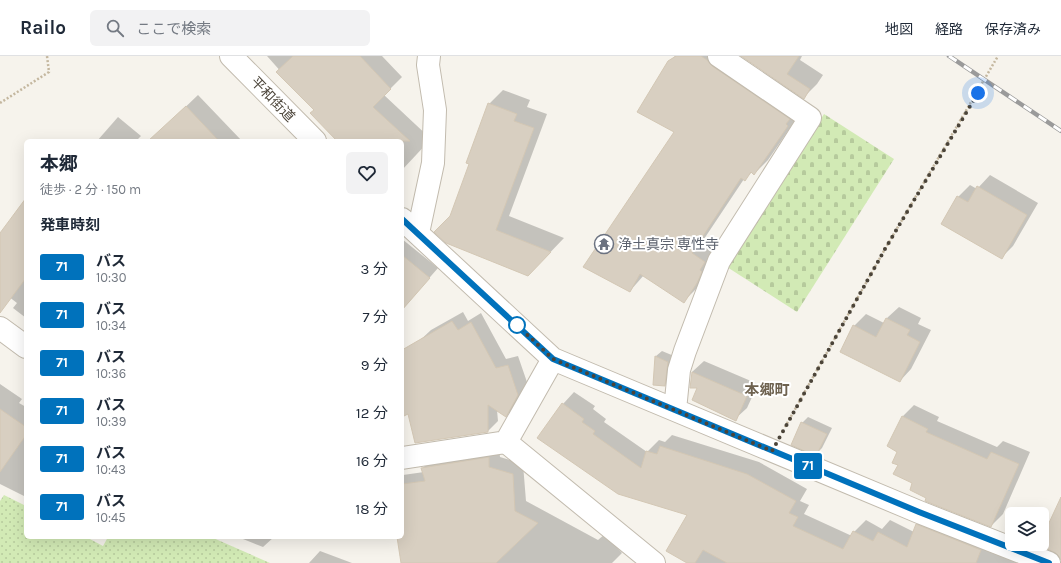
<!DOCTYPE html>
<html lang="ja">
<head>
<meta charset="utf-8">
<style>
	body { margin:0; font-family:Karla,"Noto Sans JP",sans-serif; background:#f2f2f3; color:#1f2937; height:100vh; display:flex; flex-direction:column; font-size:15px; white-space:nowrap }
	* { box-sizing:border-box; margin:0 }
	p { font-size:13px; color:#747a83 }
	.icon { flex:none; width:22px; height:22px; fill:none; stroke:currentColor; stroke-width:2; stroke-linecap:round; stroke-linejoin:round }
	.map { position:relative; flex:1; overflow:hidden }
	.panel { position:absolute; left:24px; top:83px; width:380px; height:400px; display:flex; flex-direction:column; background:#fff; border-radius:6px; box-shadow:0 4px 16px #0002 }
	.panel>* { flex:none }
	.badge { padding:0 8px; border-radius:3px; font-size:14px; line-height:26px }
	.fabs { position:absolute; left:1005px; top:451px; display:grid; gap:8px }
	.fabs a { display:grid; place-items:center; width:44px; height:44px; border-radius:6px; background:#fff; box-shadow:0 4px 16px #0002; font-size:20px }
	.you { position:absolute; width:20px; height:20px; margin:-10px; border:3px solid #fff; border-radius:50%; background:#1a73e8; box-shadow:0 0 0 6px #1a73e833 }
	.map>.badge { position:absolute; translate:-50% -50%; box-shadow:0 0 0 2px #fff }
	h2 { padding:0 16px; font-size:15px; line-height:36px }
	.round { display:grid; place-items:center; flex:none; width:42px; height:42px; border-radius:6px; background:#f2f2f3 }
	.headline { display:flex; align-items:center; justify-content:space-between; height:68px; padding:0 16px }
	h1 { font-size:19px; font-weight:700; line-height:30px }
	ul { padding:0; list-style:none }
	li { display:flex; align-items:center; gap:12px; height:48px; padding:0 16px }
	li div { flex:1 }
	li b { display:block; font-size:15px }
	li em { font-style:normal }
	li .badge { min-width:44px; font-weight:700; text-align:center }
	header { display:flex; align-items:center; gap:24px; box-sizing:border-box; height:56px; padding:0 20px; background:#fff; border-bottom:1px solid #e0e1e3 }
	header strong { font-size:19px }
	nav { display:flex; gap:22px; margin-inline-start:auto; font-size:14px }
	.search { width:280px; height:36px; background:#f2f2f3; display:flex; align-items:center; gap:10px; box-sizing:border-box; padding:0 14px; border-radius:6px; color:#747a83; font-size:15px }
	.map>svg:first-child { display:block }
	.grass { fill:url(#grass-dots) }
	.cemetery { fill:url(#cemetery-stones) }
	.shadow { fill:#0003 }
	.building { fill:#d8cfc1; stroke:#d3c7b4 }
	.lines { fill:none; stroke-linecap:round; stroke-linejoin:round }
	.street-casing { stroke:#c2bbae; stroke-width:24 }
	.path { stroke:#c4b79f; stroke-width:2.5; stroke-dasharray:2 2; stroke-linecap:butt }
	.street { stroke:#fff; stroke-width:22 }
	.rail-casing { stroke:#9a9a9a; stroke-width:4.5 }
	.rail { stroke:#fff; stroke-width:3; stroke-dasharray:9; stroke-linecap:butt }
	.line-casing { stroke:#fff; stroke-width:9 }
	.line { stroke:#0072bc; stroke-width:6 }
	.walk { stroke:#4b4439; stroke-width:4; stroke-dasharray:0 7.2 }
	.stop-dot { fill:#fff; stroke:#0072bc; stroke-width:2 }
	.labels { text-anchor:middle; stroke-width:4; stroke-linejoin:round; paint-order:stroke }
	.street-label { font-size:14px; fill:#4b4439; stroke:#fff }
	.worship-label { font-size:14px; fill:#5b616d; stroke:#fff; text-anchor:start }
	.neighbourhood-label { font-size:15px; font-weight:bold; fill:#6e6250; stroke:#fff }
</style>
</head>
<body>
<header>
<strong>Railo</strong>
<div class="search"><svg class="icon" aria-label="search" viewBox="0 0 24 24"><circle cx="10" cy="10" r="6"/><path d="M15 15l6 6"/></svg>ここで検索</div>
<nav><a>地図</a><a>経路</a><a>保存済み</a></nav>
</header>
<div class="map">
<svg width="1061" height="507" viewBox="0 0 1061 507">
	<defs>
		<pattern id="grass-dots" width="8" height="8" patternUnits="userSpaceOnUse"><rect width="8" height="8" fill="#d2eab5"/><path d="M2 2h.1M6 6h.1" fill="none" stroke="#b6ca9c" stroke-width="1.8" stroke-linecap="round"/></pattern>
		<pattern id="cemetery-stones" width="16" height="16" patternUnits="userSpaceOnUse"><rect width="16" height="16" fill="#d2eab5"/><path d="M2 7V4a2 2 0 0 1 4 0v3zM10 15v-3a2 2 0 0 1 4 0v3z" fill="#b6ca9c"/></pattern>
	</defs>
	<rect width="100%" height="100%" fill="#f6f3ec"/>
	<path class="grass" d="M4 439 26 450V481H86L103 490 108 481H211L270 507H0V445Z"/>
	<path class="cemetery" d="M824 58 894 103 797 256 727 211Z"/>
	<path class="shadow" d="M267 0H382L402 21 384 39 431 83 402 114V85H339L315 54Z
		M675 0H730L801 56 768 104 754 118 752 116 744 123 704 183 718 192 697 232 684 245 644 219 630 235 675 76 669 6Z
		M743 0H802L800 4 823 19 817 28 804 41Z
		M503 34 530 44 527 51 547 58 509 160 564 182 542 205 451 160 471 108 489 48Z
		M198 39 242 85H158L154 81Z
		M118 61 141 80 136 85H97Z
		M990 119 1038 147 1013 190 1002 201 942 168 958 141 970 129 977 133Z
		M26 148V262L13 252 17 247 0 234V176L1 178Z
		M402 183 438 212 404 251 402 249Z
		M899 251 921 262 918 268 931 274 911 313 900 325 854 270 866 258 884 267 887 262Z
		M463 256 468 265 481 257 506 303 518 300 528 329 515 350 506 360 497 354 498 365 488 375 408 356 402 360V301L431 274Z
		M662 295 674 300 671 323 664 329 656 300Z
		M704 305 758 328 747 352 735 363 699 331 692 316Z
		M0 328 22 343 19 347 26 351V441L0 428Z
		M574 336 595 350 593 353 606 363 604 366 647 396 659 384 665 386 672 379 759 406 807 433 800 445 809 449 804 458 852 480 854 476 866 464 882 473 890 464 914 476 917 469 929 457 1028 507H689L688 458 619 437 563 348Z
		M914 349 939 361 937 365 997 391 1003 385 1030 396 1003 458 991 470 928 441 914 427 899 409V395L903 360Z
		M808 361 832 372 822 392 816 398 802 367Z
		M499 391 500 401 523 408 526 445 598 484 605 478 622 497 612 507H402L398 481H402V420L403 419 424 416 423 412 433 401Z
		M238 481H274L263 491Z
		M320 495 352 507H309Z"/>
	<path class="building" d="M293 0H360L391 33 373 51 410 85H337L310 57 314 54 276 16Z
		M676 0H701L707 4 712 10 790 63 786 68 788 70 754 119 751 116 745 125 741 122 692 197 705 206 700 214 702 216 697 227 684 247 640 218 630 236 583 211 674 76 637 56 668 5Z
		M741 0H799L787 18 810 33 804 43Z
		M488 47 517 58 514 65 534 72 496 174 551 196 528 220 446 187 434 176 450 160 469 108 466 107Z
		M186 50 219 85H148Z
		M977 130 1027 159 1002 203 941 168 957 140 968 146Z
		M26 142V222L0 257V177Z
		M402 199 430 222 402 254Z
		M886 262 910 274 907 279 920 286 900 326 840 296 853 269 876 281Z
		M452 265 458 274 471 266 496 312 508 309 518 339 506 361 488 349V376L415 387 408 358 402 361V294Z
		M655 300 668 306 665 330 653 329Z
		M692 316 747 340 736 365 692 344 697 332H690Z
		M562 347 584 363 582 366 595 375 593 378 641 412 646 395 657 398 660 390 747 418 796 445 789 457 798 461 793 470 843 493 853 475 873 485 878 476 907 491 916 468 981 494 976 507H727L703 494 695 507H687L666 495 687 459 618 438 537 382Z
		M0 353 26 371V379L0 416Z
		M902 360 928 373 926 376 987 403 991 396 1019 408 991 471 925 445 926 442 910 434 912 427 893 418 898 409 892 407 897 396 887 390Z
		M801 366 827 378 816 400 791 389Z
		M489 401V411L513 418 515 455 538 467 496 507H401L397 481H402V428L425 425 421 412Z
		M1061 441V504L1058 499 1054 496 1038 489 1039 488H1042V482Z"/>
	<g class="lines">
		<g class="street-casing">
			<path id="street" d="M231 0 315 85
				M402 163 553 303 919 456 1049 507
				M418 177 433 107 435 54 428 9 429 0
				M0 272 26 291
				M675 354 679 314 685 295 719 205 810 62 719 0
				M506 386 553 303
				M402 402 506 386 654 507"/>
		</g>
		<path class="path" d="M0 47 49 16 47 0
			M785 371 885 193 998 0"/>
		<use href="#street" class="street"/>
		<g class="rail-casing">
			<path id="rail" d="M949 0 1061 75"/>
		</g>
		<use href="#rail" class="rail"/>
	</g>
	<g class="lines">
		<g class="line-casing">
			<path id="line" d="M402 163 553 303 919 456 1049 507"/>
		</g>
		<use href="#line" class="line"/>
		<path class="walk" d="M517 269 553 303 772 395 885 193 978 37"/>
	</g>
	<defs>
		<g id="temple-ring" transform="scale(1)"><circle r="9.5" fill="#fff" stroke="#6b7280" stroke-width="1.5"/><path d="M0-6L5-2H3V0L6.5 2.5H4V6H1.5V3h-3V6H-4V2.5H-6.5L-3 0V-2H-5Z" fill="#6b7280"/></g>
	</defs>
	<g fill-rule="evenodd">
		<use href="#temple-ring" x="604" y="188"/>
	</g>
	<circle class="stop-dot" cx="517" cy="269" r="8"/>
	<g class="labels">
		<g class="street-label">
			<text transform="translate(273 43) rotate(46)" y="5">平和街道</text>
		</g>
		<g class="worship-label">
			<text x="618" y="193">浄土真宗 専性寺</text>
		</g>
		<g class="neighbourhood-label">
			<text x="767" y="339">本郷町</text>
		</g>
	</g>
</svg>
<div class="fabs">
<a><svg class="icon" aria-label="layers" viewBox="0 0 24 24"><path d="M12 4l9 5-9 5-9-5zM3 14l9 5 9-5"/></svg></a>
</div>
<div class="you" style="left:978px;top:37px"></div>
<b class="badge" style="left:808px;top:410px;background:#0072bc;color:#fff">71</b>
<section class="panel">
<div class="headline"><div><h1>本郷</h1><p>徒歩 · 2 分 · 150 m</p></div><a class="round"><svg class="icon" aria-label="heart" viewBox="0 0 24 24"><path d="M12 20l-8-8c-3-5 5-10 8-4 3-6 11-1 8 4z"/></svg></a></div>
<h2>発車時刻</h2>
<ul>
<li><span class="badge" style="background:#0072bc;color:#fff">71</span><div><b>バス</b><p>10:30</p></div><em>3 分</em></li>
<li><span class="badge" style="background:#0072bc;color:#fff">71</span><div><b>バス</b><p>10:34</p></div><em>7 分</em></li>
<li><span class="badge" style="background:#0072bc;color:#fff">71</span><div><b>バス</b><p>10:36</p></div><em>9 分</em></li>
<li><span class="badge" style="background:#0072bc;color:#fff">71</span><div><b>バス</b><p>10:39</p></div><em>12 分</em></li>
<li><span class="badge" style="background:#0072bc;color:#fff">71</span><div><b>バス</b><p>10:43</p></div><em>16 分</em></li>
<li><span class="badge" style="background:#0072bc;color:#fff">71</span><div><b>バス</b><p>10:45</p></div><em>18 分</em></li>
</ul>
</section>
</div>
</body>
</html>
